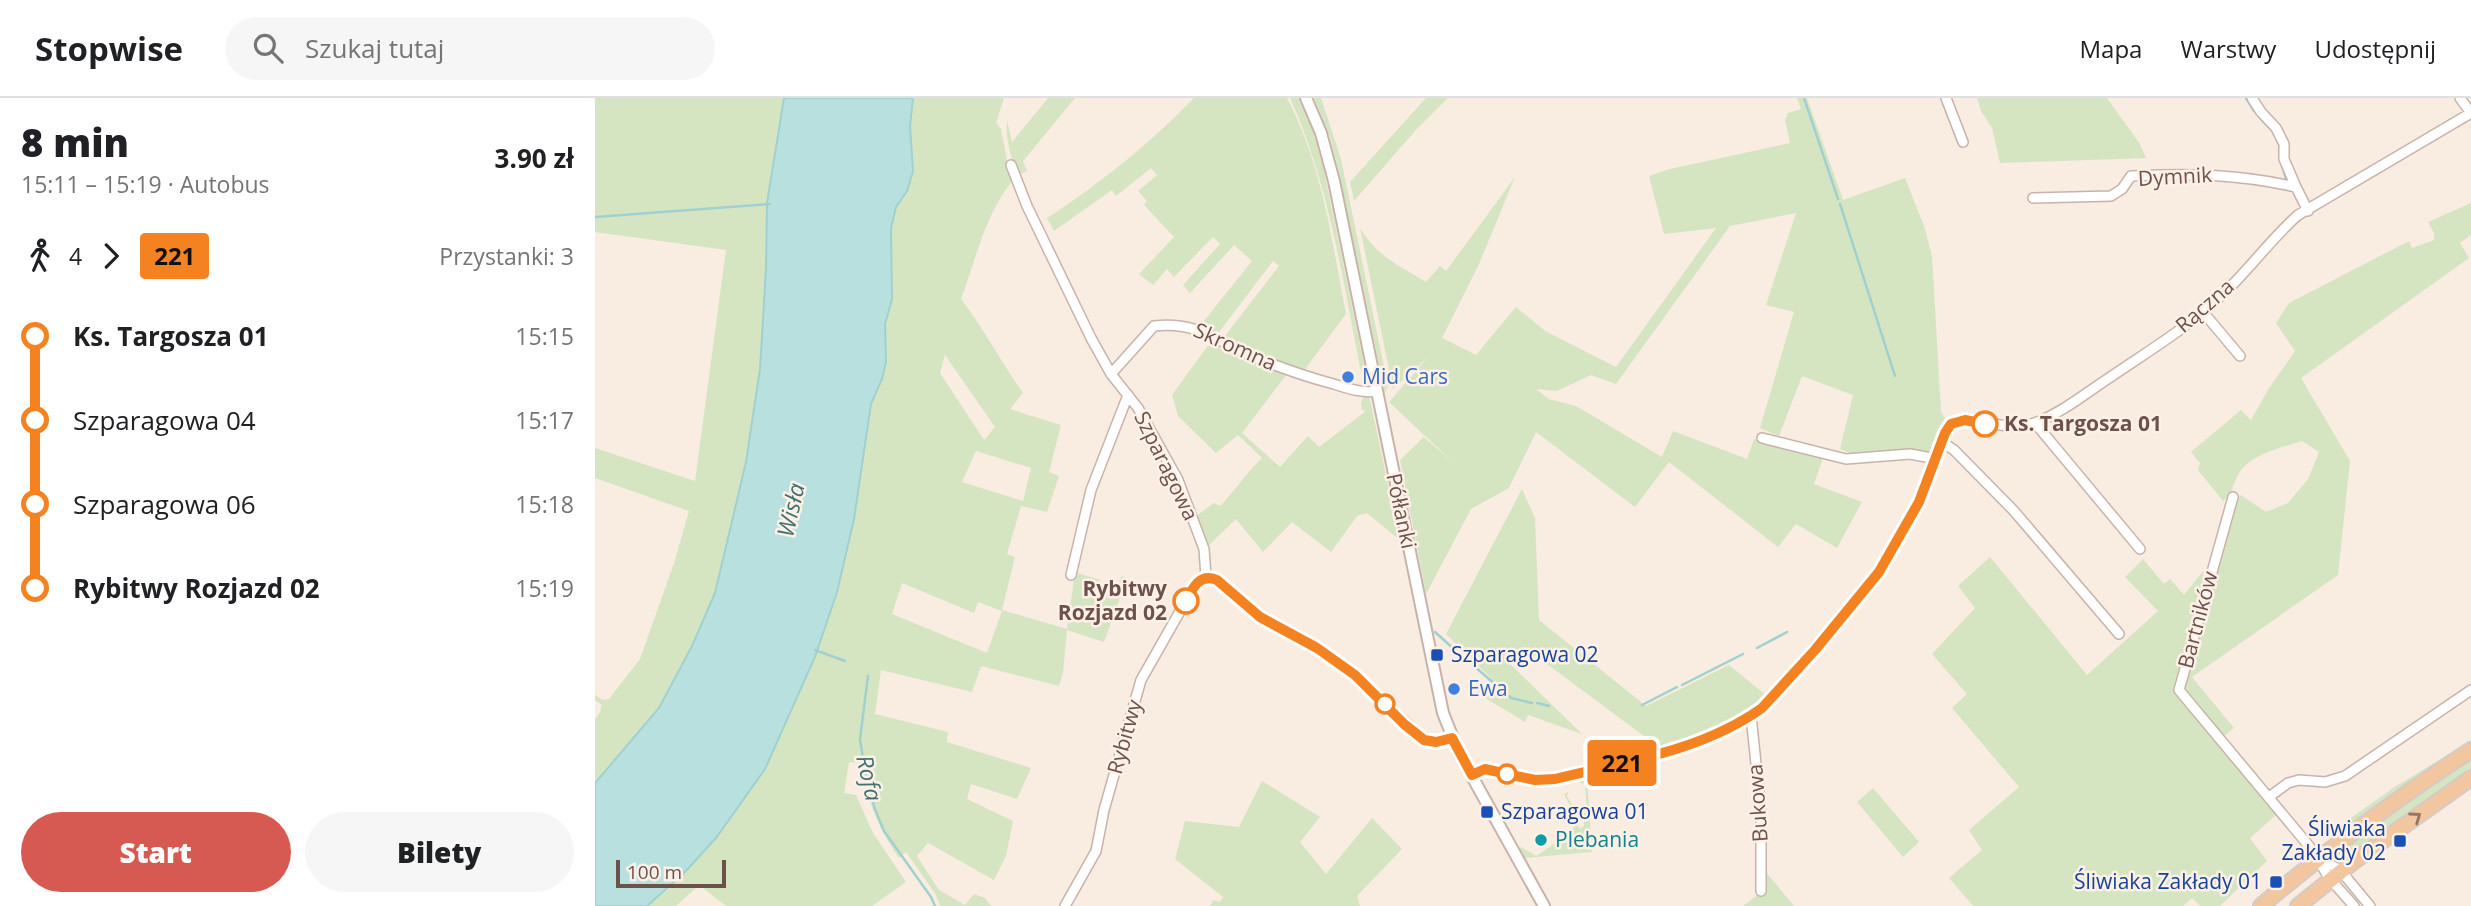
<!DOCTYPE html>
<html lang="pl">
<head>
<meta charset="utf-8">
<style>
	body { margin:0; font-family:"Open Sans",sans-serif; background:#f6f6f6; color:#202124; height:100vh; display:flex; flex-direction:column; font-size:26px; white-space:nowrap }
	* { box-sizing:border-box; margin:0 }
	p { font-size:23px; color:#757577 }
	.icon { flex:none; width:38px; height:38px; fill:none; stroke:currentColor; stroke-width:2; stroke-linecap:round; stroke-linejoin:round }
	.map { position:relative; flex:1; overflow:hidden }
	.panel { display:flex; flex-direction:column; background:#fff; width:595px }
	.panel>* { flex:none }
	.badge { padding:0 14px; border-radius:5px; font-size:24px; line-height:46px }
	.scale { position:absolute; left:21px; bottom:18px; width:110px; box-sizing:border-box; padding-left:7px; border:4px solid #6d524b; border-top:0; font-size:19px; line-height:24px; white-space:nowrap; color:#6d524b; -webkit-text-stroke:5px #fdf0e7; paint-order:stroke }
	.map>.badge { position:absolute; translate:-50% -50%; box-shadow:0 0 0 4px #fff }
	.legs { display:flex; align-items:center; gap:10px; height:77px; padding:0 21px; font-size:23px }
	.legs p { margin-inline-start:auto }
	.overview { display:flex; align-items:center; justify-content:space-between; height:119px; padding:0 21px }
	h1 { font-size:38px; font-weight:800; line-height:52px }
	.primary-button { display:flex; gap:14px; margin-top:auto; padding:14px 21px }
	.primary-button a { flex:1; height:80px; border-radius:42px; background:#d75a52; color:#fff; font-size:28px; font-weight:800; line-height:80px; text-align:center }
	.primary-button a+a { background:#f6f6f6; color:#202124 }
	ul { padding:0 21px; list-style:none }
	li { display:flex; align-items:center; gap:24px; height:84px; font-size:26px }
	li i { display:grid; place-items:center; width:10px; height:100%; margin:0 9px; background:currentColor }
	li i::after { content:''; width:18px; height:18px; margin:-9px; border:5px solid; border-radius:50%; background:#fff }
	li p { margin-inline-start:auto }
	li:first-child i { background:linear-gradient(#0000 50%,currentColor 0) }
	li:last-child i { background:linear-gradient(currentColor 50%,#0000 0) }
	header { display:flex; align-items:center; gap:42px; box-sizing:border-box; height:98px; padding:0 35px; background:#fff; border-bottom:2px solid #e0e0e0 }
	header strong { font-size:33px }
	nav { display:flex; gap:38px; margin-inline-start:auto; font-size:24px }
	.search { width:490px; height:63px; background:#f6f6f6; display:flex; align-items:center; gap:18px; box-sizing:border-box; padding:0 24px; border-radius:38px; color:#757577; font-size:26px }
	main { display:flex; flex:1; min-height:0 }
	.map>svg:first-child { display:block }
	.green { fill:#d5e5c2; fill-rule:evenodd }
	.water { fill:#b8e0df; stroke:#a0d1d0; stroke-width:2 }
	.lines { fill:none; stroke-linecap:round; stroke-linejoin:round }
	.stream { stroke:#a0d1d0; stroke-width:2.5 }
	.minor-casing { stroke:#c8b3aa; stroke-width:12 }
	.tertiary-casing { stroke:#c8b3aa; stroke-width:14 }
	.primary-casing { stroke:#d3cbc9; stroke-width:18 }
	.minor { stroke:#fff; stroke-width:9 }
	.tertiary { stroke:#fff; stroke-width:10 }
	.primary { stroke:#f2c69f; stroke-width:14 }
	.oneway { stroke:#957564 }
	.line-1-casing { stroke:#fff; stroke-width:16 }
	.line-1 { stroke:#f58220; stroke-width:10 }
	.shop-dot { fill:#3f7fe0; stroke:#fdf0e7; stroke-width:2.5 }
	.stop-1-dot { fill:#fff; stroke:#f58220; stroke-width:3.5 }
	.transit-dot { fill:#1a4fb4; stroke:#fdf0e7; stroke-width:2.5 }
	.culture-dot { fill:#0f9aa8; stroke:#fdf0e7; stroke-width:2.5 }
	.labels { text-anchor:middle; stroke-width:5; stroke-linejoin:round; paint-order:stroke }
	.street-label { font-size:21px; fill:#6d524b; stroke:#fdf0e7 }
	.shop-label { font-size:21px; fill:#366cbe; stroke:#fdf0e7; text-anchor:start }
	.stop-label { font-size:21px; font-weight:bold; fill:#6d524b; stroke:#fdf0e7; text-anchor:start }
	.transit-label { font-size:21px; fill:#164399; stroke:#fdf0e7; text-anchor:start }
	.culture-label { font-size:21px; fill:#0d838f; stroke:#fdf0e7; text-anchor:start }
	.water-label { font-size:23px; font-style:italic; fill:#417272; stroke:#fdf0e7 }
</style>
</head>
<body>
<header>
<strong>Stopwise</strong>
<div class="search"><svg class="icon" aria-label="search" viewBox="0 0 24 24"><circle cx="10" cy="10" r="6"/><path d="M15 15l6 6"/></svg>Szukaj tutaj</div>
<nav><a>Mapa</a><a>Warstwy</a><a>Udostępnij</a></nav>
</header>
<main>
<section class="panel">
<div class="overview"><div><h1>8 min</h1><p>15:11 – 15:19 · Autobus</p></div><b>3.90 zł</b></div>
<div class="legs"><svg class="icon" aria-label="walk" viewBox="0 0 24 24"><circle cx="13" cy="4" r="2"/><path d="M13 8l-2 6 4 7M11 14l-3 7M7 12l3-4h3l4 4"/></svg>4<svg class="icon" aria-label="forward" viewBox="0 0 24 24"><path d="M9 5l7 7-7 7"/></svg><b class="badge" style="background:#f58220;color:#111">221</b><p>Przystanki: 3</p></div>
<ul>
<li><i style="color:#f58220"></i><b>Ks. Targosza 01</b><p>15:15</p></li>
<li><i style="color:#f58220"></i><span>Szparagowa 04</span><p>15:17</p></li>
<li><i style="color:#f58220"></i><span>Szparagowa 06</span><p>15:18</p></li>
<li><i style="color:#f58220"></i><b>Rybitwy Rozjazd 02</b><p>15:19</p></li>
</ul>
<div class="primary-button"><a>Start</a><a>Bilety</a></div>
</section>
<div class="map">
<svg width="1876" height="808" viewBox="0 0 1876 808">
	<rect width="100%" height="100%" fill="#f9ece1"/>
	<path class="green" d="M0 0H189L172 105 171 171 165 271 151 364 120 495 97 548 64 610 0 685V621L5 614 7 607 0 602V597L8 602 14 601 45 561 79 465 94 413 0 380V350L100 383 131 152 0 134Z
		M318 0H409L401 25 406 31 412 63 419 81C391 113 381 161 366 201 389 231 406 264 428 295L415 311 466 327 454 374 464 378 452 414 426 408 412 456 420 459 407 512 472 531 480 474 505 482V486L521 490 527 478 532 480 509 544 472 532 468 575 464 588 386 568 377 594 286 572 280 616 353 634 352 644 436 670 422 701 376 686 372 701 418 723 411 758 399 782 333 745 322 758 344 792 370 807 379 796 390 800 396 808H345L341 797 311 754 304 760C282 727 273 705 266 665L254 664 249 695 261 697 278 735 311 784 277 808H131L104 787 81 808H52L89 775 121 740 170 671 220 559 242 494 259 421 276 306 287 281 291 264 290 226 297 201 296 130 301 109 312 93 318 73 315 28ZM350 257 400 329 389 342 345 275ZM381 353 436 370 428 403 367 384ZM307 485 379 515 383 504 407 513 392 555 297 516Z
		M453 0H480L428 63 432 73 423 77C416 59 410 41 412 22L417 44Z
		M599 0H692C727 66 737 143 751 216L708 274 627 242 684 168 678 163 621 238 604 229 657 163 639 147 595 195 588 187 625 146 618 139 579 179 572 171 558 187 544 176 579 139 549 107 552 103 543 93 562 77 556 70 521 98 517 92 459 133 452 120C506 85 554 46 599 0Z
		M695 0H703L705 4 718 33 729 73 774 290 770 288 767 279C748 185 735 88 695 0Z
		M719 0H726L746 61 793 288 790 295 744 74 735 39Z
		M831 0H853L820 33 759 103 755 84Z
		M1202 0H1212L1248 102 1310 80 1329 128 1337 158 1346 313 1350 321 1336 356 1311 351 1257 356 1245 351 1258 297 1207 278 1184 338 1165 330 1199 214 1171 207 1201 115 1135 128 1021 286 996 277 962 293 941 291 954 301 981 308 1067 359 1078 333 1152 361 1159 341 1228 360 1219 386 1267 404 1242 450 1201 426 1183 449 1074 364 1040 409 941 334 914 390 876 411 831 496 805 362 829 339 860 366 794 304 833 259 798 291 765 130C783 159 803 167 831 184L845 168 851 173 920 79 884 166 847 240 881 257 921 209 950 233 1021 269 1121 130 1069 136 1054 78 1075 71 1195 45 1190 22 1193 15 1206 11Z
		M1382 0H1512L1545 46 1551 60 1405 65 1397 30 1386 13Z
		M1876 105V137L1865 145 1874 160 1706 280 1755 363 1743 477 1597 579 1639 630 1629 638 1624 634 1588 588 1591 584 1589 582 1639 403 1646 397 1671 414 1693 405 1713 381 1724 354 1707 343C1686 350 1658 355 1644 375 1637 386 1639 395 1628 403L1603 372 1605 365 1596 354 1646 312 1656 322 1674 290 1700 253 1681 225 1694 205 1814 143 1817 150 1839 142V135L1833 124Z
		M617 242 692 276 647 335 685 369 713 338 724 349 771 313 767 312 766 305 769 297H774L804 439H801L772 415 762 418 736 454 697 424 668 454 641 421 613 448 601 418 619 405 625 408C642 391 650 376 667 360L643 337 621 355 583 318 577 297Z
		M927 391 940 420 944 522 1051 608 1134 567 1172 598C1149 621 1112 635 1082 645L1077 643 1065 650 933 552 915 566 987 636 933 617 930 624 882 595 896 580 851 536Z
		M1395 459 1492 577 1563 513 1530 479 1548 461 1569 486 1575 481 1589 497 1608 473 1609 483 1578 592 1681 717 1655 740 1672 763 1625 808H1605L1597 800 1588 808H1378L1354 780 1387 752 1374 732 1424 689 1357 610 1372 596 1337 556 1380 510 1363 488Z
		M1876 643V647L1799 693 1741 736 1739 732 1801 688Z
		M1876 657V672L1757 757 1751 748Z
		M992 679 997 754 929 760 924 750 926 749 941 758 962 744 960 740 983 727 985 731 989 728V722L982 720 969 696 973 694 972 698 983 718 992 714 990 686 985 685 986 680Z
		M667 683 725 719 705 744 731 776 777 720 807 751 762 798 765 808H615L618 802 625 804 628 799 580 761 590 723 644 729Z
		M1278 690 1324 744 1308 759 1262 704Z
		M1170 773 1199 808H1148L1164 796Z"/>
	<path class="water" d="M189 0H318L315 28 318 73 312 93 301 109 296 130 297 201 290 226 291 264 287 281 276 306 259 421 242 494 220 559 170 671 121 740 89 775 52 808H0V685L64 610 97 548 120 495 151 364 165 271 171 171 172 105Z"/>
	<g class="lines">
		<path class="stream" d="M1209 0 1243 101
			M1651 0 1659 13
			M1665 20 1680 36
			M1685 61 1691 81
			M1245 106 1300 278
			M0 119 175 106
			M840 534 871 562
			M1162 550 1192 534
			M220 552 250 563
			M879 568 916 600 937 605
			M273 578 265 641 271 680 280 711 289 733 336 799 340 808
			M1087 587 1148 556
			M942 605 954 608
			M1047 607 1082 589"/>
		<g class="minor-casing">
			<path id="minor" d="M1351 0 1368 44
				M1657 0 1666 14 1681 30 1689 46V61L1701 89
				M1865 0 1876 15
				M416 67 432 108 496 240 516 276 543 310 583 382 609 451 611 479
				M1438 100 1516 98 1527 91 1536 78C1595 75 1643 76 1701 89L1713 113
				M1608 214 1645 258
				M516 276 559 228C603 223 621 243 659 259 684 269 709 278 735 285 750 289 766 296 782 293
				M1440 325 1545 451
				M1167 340 1251 361 1315 356 1342 361
				M1347 344 1359 352 1419 413 1524 536
				M1638 399 1584 592 1714 748 1735 781 1759 808
				M476 477 496 392 533 297
				M611 479 625 484 665 519 721 550 751 570 829 641 841 644 857 640
				M1156 618 1166 713V793
				M877 677 890 671 940 682 960 681 1099 645 1156 618 1175 602 1284 474 1324 404 1350 335 1358 324C1382 315 1410 337 1442 324 1468 314 1491 295 1514 280 1552 254 1592 230 1626 198 1653 173 1675 142 1703 117L1876 15
				M1674 699 1693 685 1704 682 1730 684 1750 678 1876 592
				M1725 760 1746 773 1775 808
				M470 808 501 753 509 712 546 582 596 494 603 484 611 479"/>
		</g>
		<g class="tertiary-casing">
			<path id="tertiary" d="M711 0 726 35 739 83 848 615 864 655 949 808"/>
		</g>
		<g class="primary-casing">
			<path id="primary" d="M1666 808C1733 751 1802 700 1876 652
				M1703 808 1758 764 1876 680"/>
		</g>
		<use href="#minor" class="minor"/>
		<use href="#tertiary" class="tertiary"/>
		<use href="#primary" class="primary"/>
	</g>
	<defs><path id="oneway-chevron" d="M-2-3.5L2.5 0L-2 3.5" fill="none" stroke-width="1.6" stroke-linecap="round" stroke-linejoin="round" transform="scale(1.75)"/></defs>
	<use class="oneway" href="#oneway-chevron" transform="translate(1821 719) rotate(-35)"/>
	<g class="lines">
		<g class="line-1-casing">
			<path id="line-1" d="M591 503C598 489 605 475 622 482L665 519 722 550 760 577 809 626 829 642 841 644 857 640 877 677 890 671 940 682 960 681C1030 664 1107 653 1167 610L1220 552 1284 474 1324 404 1350 335 1356 326 1370 322 1390 326"/>
		</g>
		<use href="#line-1" class="line-1"/>
	</g>
	<g class="shop-dot">
		<circle cx="753" cy="279" r="7"/>
		<circle cx="859" cy="591" r="7"/>
	</g>
	<g class="stop-1-dot">
		<circle cx="1390" cy="326" r="12"/>
		<circle cx="591" cy="503" r="12"/>
		<circle cx="790" cy="606" r="9"/>
		<circle cx="912" cy="676" r="9"/>
	</g>
	<g class="transit-dot">
		<rect x="835" y="550" width="14" height="14" rx="3.5"/>
		<rect x="885" y="707" width="14" height="14" rx="3.5"/>
		<rect x="1798" y="736" width="14" height="14" rx="3.5"/>
		<rect x="1674" y="777" width="14" height="14" rx="3.5"/>
	</g>
	<circle class="culture-dot" cx="946" cy="742" r="7"/>
	<g class="labels">
		<g class="street-label">
			<text transform="translate(1580 79) rotate(-3)" y="7">Dymnik</text>
			<text transform="translate(1610 208) rotate(-41)" y="7">Rączna</text>
			<text transform="translate(640 249) rotate(24)" y="7">Skromna</text>
			<text transform="translate(571 368) rotate(64)" y="7">Szparagowa</text>
			<text transform="translate(806 413) rotate(78)" y="7">Półłanki</text>
			<text transform="translate(1603 522) rotate(-75)" y="7">Bartników</text>
			<text transform="translate(530 639) rotate(-74)" y="7">Rybitwy</text>
			<text transform="translate(1163 705) rotate(-94)" y="7">Bukowa</text>
		</g>
		<g class="shop-label">
			<text x="767" y="286">Mid Cars</text>
			<text x="873" y="598">Ewa</text>
		</g>
		<g class="stop-label">
			<text x="1409" y="333">Ks. Targosza 01</text>
			<text x="572" y="498" text-anchor="end">Rybitwy<tspan x="572" dy="24">Rozjazd 02</tspan></text>
		</g>
		<g class="transit-label">
			<text x="856" y="564">Szparagowa 02</text>
			<text x="906" y="721">Szparagowa 01</text>
			<text x="1791" y="738" text-anchor="end">Śliwiaka<tspan x="1791" dy="24">Zakłady 02</tspan></text>
			<text x="1667" y="791" text-anchor="end">Śliwiaka Zakłady 01</text>
		</g>
		<g class="culture-label">
			<text x="960" y="749">Plebania</text>
		</g>
		<g class="water-label">
			<text transform="translate(196 412) rotate(-77)" y="8">Wisła</text>
			<text transform="translate(274 680) rotate(77)" y="8">Rofa</text>
		</g>
	</g>
</svg>
<div class="scale">100 m</div>
<b class="badge" style="left:1027px;top:665px;background:#f58220;color:#111">221</b>
</div>
</main>
</body>
</html>
